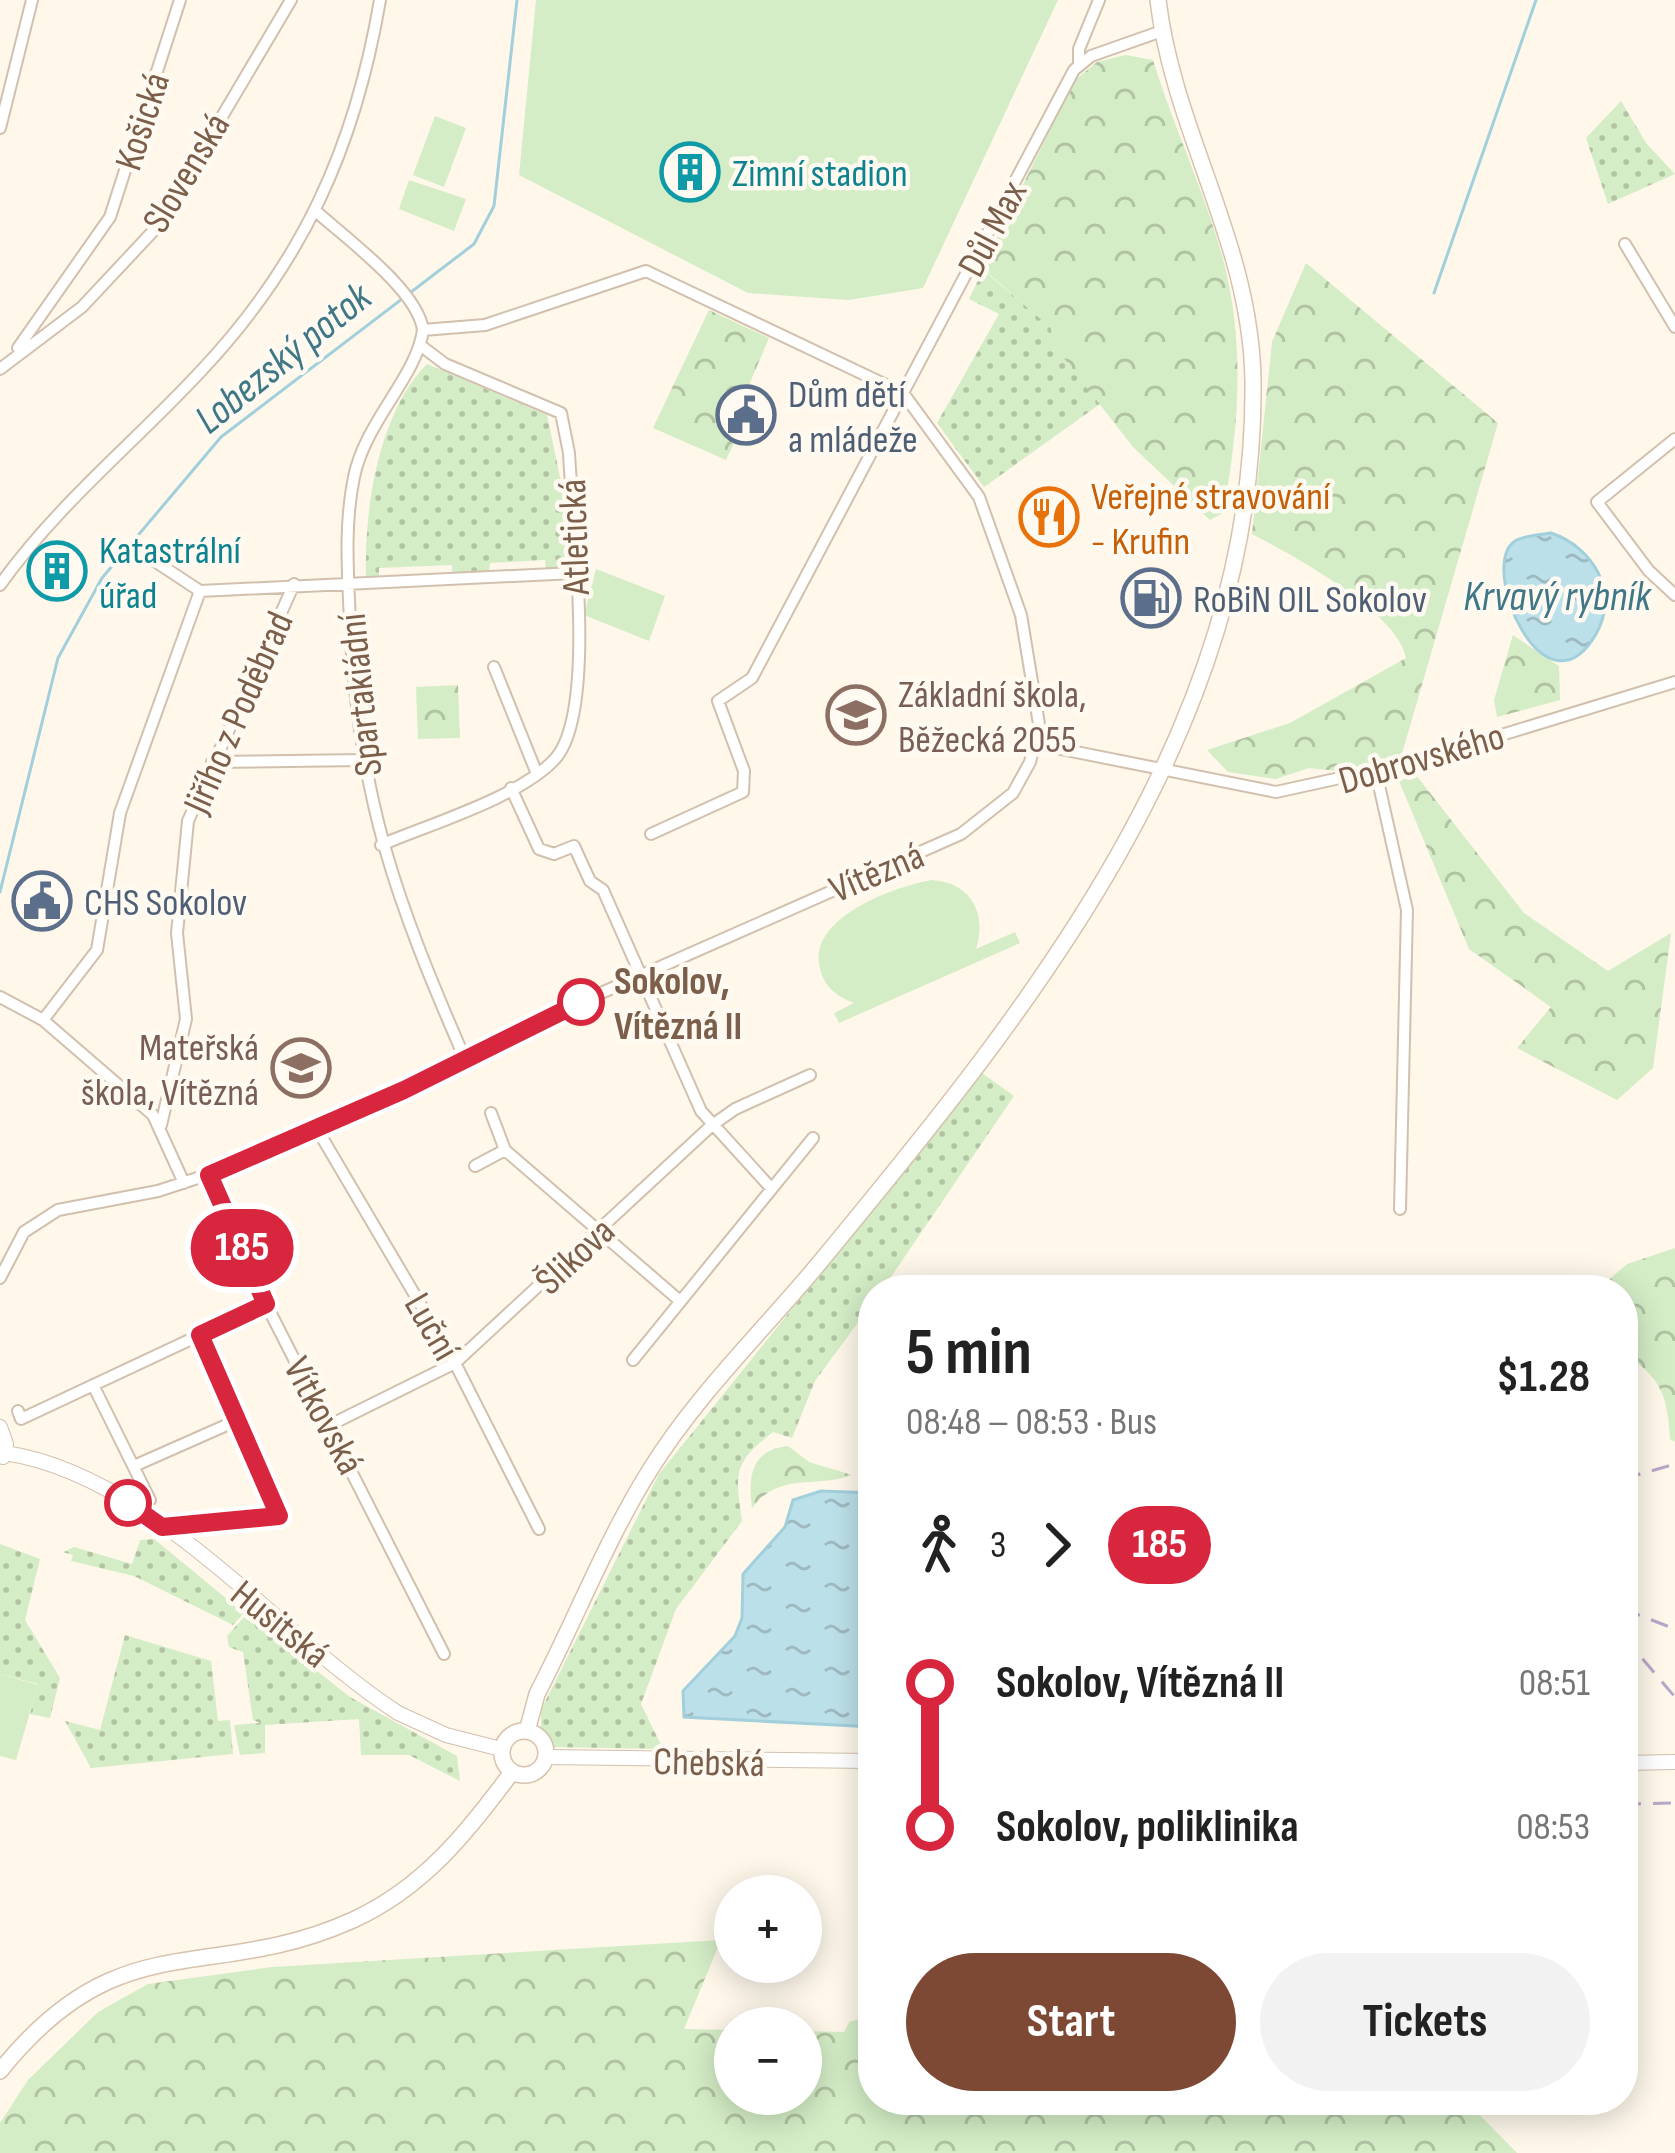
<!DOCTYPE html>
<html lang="en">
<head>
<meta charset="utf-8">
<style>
	body { margin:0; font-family:"Sofia Sans Condensed",sans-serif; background:#f2f2f2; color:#222; height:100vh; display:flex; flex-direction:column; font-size:45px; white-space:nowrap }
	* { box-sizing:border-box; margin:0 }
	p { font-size:39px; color:#767676 }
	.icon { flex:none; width:66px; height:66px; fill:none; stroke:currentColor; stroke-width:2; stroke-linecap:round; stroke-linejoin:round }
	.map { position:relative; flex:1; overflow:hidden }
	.details { position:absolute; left:858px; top:1275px; width:780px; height:840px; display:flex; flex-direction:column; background:#fff; border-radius:48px; box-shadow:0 6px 30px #0003 }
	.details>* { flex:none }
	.badge { padding:0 24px; border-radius:39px; font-size:42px; line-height:78px }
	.fabs { position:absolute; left:714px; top:1875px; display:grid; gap:24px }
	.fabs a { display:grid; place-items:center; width:108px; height:108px; border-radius:50%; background:#fff; box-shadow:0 6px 30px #0003; font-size:60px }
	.map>.badge { position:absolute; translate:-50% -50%; box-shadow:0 0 0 6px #fff }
	.legs { display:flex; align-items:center; gap:18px; height:132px; padding:0 48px; font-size:39px }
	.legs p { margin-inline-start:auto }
	.headline { display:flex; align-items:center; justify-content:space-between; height:204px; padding:0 48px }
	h1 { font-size:66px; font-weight:700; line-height:90px }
	.button { display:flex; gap:24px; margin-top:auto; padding:24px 48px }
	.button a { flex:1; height:138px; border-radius:72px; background:#7d4934; color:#fff; font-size:48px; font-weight:700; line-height:138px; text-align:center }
	.button a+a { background:#f2f2f2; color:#222 }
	ul { padding:0 48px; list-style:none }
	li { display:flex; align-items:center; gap:42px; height:144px; font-size:45px }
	li i { display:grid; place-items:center; width:18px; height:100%; margin:0 15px; background:currentColor }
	li i::after { content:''; width:30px; height:30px; margin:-15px; border:9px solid; border-radius:50%; background:#fff }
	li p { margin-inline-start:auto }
	li:first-child i { background:linear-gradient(#0000 50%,currentColor 0) }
	li:last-child i { background:linear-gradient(currentColor 50%,#0000 0) }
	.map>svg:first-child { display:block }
	.grass { fill:url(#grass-dots) }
	.forest { fill:url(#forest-crowns) }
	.garden { fill:#d4edc6 }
	.water { fill:url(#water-ripples); stroke:#a2cfdc; stroke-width:3 }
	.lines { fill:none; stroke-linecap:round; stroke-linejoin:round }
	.stream { stroke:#a2cfdc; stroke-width:3 }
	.minor-casing { stroke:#d2c0ae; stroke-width:14 }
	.tertiary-casing { stroke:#d2c0ae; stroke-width:16 }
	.secondary-casing { stroke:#d7c2ad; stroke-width:18 }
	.minor { stroke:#fff; stroke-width:10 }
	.tertiary { stroke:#fff; stroke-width:14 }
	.secondary { stroke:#fff; stroke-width:15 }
	.rail { stroke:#bba6ca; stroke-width:3; stroke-dasharray:18 12; stroke-linecap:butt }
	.line-1-casing { stroke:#fff; stroke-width:27 }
	.line-1 { stroke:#d7263d; stroke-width:18 }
	.stop-1-dot { fill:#fff; stroke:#d7263d; stroke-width:6 }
	.labels { text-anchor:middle; stroke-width:9; stroke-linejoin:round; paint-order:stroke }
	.street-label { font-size:39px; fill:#7b5f4b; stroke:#fffaf1 }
	.culture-label { font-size:39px; fill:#0d838f; stroke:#fffaf1; text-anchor:start }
	.service-label { font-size:39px; fill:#4e5e75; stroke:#fffaf1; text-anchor:start }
	.food-label { font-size:39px; fill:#c56008; stroke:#fffaf1; text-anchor:start }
	.education-label { font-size:39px; fill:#785e54; stroke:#fffaf1; text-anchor:start }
	.stop-label { font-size:39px; font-weight:bold; fill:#7b5f4b; stroke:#fffaf1; text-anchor:start }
	.water-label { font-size:42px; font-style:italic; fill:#3f7787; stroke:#fffaf1 }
</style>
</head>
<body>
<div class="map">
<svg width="1675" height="2153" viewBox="0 0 1675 2153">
	<defs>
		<pattern id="grass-dots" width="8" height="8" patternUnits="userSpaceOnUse" patternTransform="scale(3)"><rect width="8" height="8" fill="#d4edc6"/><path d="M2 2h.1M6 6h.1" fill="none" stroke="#b1c3a3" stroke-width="1.8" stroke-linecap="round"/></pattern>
		<pattern id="forest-crowns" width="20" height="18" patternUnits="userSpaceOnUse" patternTransform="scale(3)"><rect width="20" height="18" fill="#d4edc6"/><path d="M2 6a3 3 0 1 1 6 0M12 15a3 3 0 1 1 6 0" fill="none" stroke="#b1c3a3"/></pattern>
		<pattern id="water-ripples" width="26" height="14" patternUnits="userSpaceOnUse" patternTransform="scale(3)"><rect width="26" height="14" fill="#bce0e9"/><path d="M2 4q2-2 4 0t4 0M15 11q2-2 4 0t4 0" fill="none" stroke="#9eb9bf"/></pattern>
	</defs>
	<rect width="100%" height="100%" fill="#fef7ea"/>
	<path class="grass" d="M1621 101 1646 143 1675 174 1608 204 1586 138Z
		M983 270 1052 328V343L1100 404 984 487 937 423 999 314 969 299Z
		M427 364 547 415 565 501V568L546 569 545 560 490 563 489 572 453 573 452 565 379 568V577H366C364 511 378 413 427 364Z
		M982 1073 1014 1096 882 1290H873V1302L815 1381 792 1438 773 1432C733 1463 735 1472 742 1521L676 1609 641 1704 663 1749 552 1747 541 1729V1710L659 1474Z
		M154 1539 244 1613 233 1625 134 1576 71 1561 73 1555 63 1552 74 1547 132 1564 140 1540Z
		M0 1544 40 1559 25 1620 60 1678 50 1718 30 1714 38 1684 0 1674Z
		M246 1615 350 1697 457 1756 460 1781 409 1755H361L359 1719 265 1725V1753L240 1755 234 1725 260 1723 253 1720 243 1652 229 1647 227 1636Z
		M125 1635 211 1661 218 1721 230 1720 233 1754 91 1768 65 1721 100 1730Z"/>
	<path class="forest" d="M1125 55 1153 60C1174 129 1206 194 1224 263 1245 346 1239 429 1223 513L1210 520 1133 447 1052 343 1051 328 982 268 1074 81 1097 62Z
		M1306 263 1498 423 1401 757 1337 771 1309 768 1276 779 1228 772 1207 750 1290 723 1406 658C1399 613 1291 554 1252 534L1272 342Z
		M709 310 769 338 749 385 754 401 726 460 653 428Z
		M1513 635 1559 666 1560 700 1497 717 1494 700Z
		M458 685 460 738 418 739 416 687Z
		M1416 775 1524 913 1608 971 1671 933 1653 1068 1617 1100 1517 1048 1551 1007 1469 949 1399 781Z
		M1675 1248V1442L1670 1439C1667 1395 1662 1378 1623 1353V1290H1597L1627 1264Z
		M788 1446 809 1462 852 1475C815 1489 780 1471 752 1508 748 1476 751 1450 788 1446Z
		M721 1940 684 2029 735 2030V2094H801V2031L844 2032 849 2022 873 2015V2100H1465L1517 2153H0V2123L28 2080 98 2012 148 1984 272 1967Z"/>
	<path class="garden" d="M536 0H1058L923 288 849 300 748 293 519 175Z
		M435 116 466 128 444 187 413 175Z
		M409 180 466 199 454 231 399 209Z
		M596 569 665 596 649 641 584 615Z
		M932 880C972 883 987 914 976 949L1015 932 1020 943 839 1023 834 1013 854 1003C839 997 826 989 821 972 803 919 893 887 932 880Z
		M0 1674 38 1685 16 1760 0 1756Z"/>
	<path class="water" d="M1551 533C1593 547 1620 592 1596 634 1545 722 1477 567 1515 541 1525 535 1540 535 1551 533Z
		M821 1491 873 1493V1727L684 1717 683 1691 735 1636 742 1618 743 1574 785 1527 793 1500Z"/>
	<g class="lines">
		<path class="stream" d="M1434 293 1536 0
			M0 892 58 658 102 578 221 437 474 244 494 206 517 0"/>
		<g class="minor-casing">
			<path id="minor" d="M1079 64V49L1099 0
				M0 128 32 0
				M1625 244 1675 327
				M423 330C417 376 365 422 354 477 344 525 348 573 350 622 358 797 396 901 465 1059
				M18 348 110 217 180 0
				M0 369 82 307 156 228 291 0
				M1675 439 1597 502 1649 571 1675 595
				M150 558 200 591 574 573
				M0 585C57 505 133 444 200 372 303 263 355 147 380 0
				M494 667 537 774
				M1036 744 1276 792 1413 762 1675 682
				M212 762 362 760
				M1376 772 1407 910 1400 1209
				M511 788 539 849 554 854 574 846 590 881 603 890 701 1111 771 1188
				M651 834 743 792 744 771 718 701 752 678 1074 70 1091 56 1162 31
				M381 845C430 824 518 798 554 760 598 715 572 519 569 453L561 413 445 364 420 345
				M0 997 43 1020 153 1115 184 1183
				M43 1020 97 950 120 813 200 591
				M491 1113 505 1150 680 1301
				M161 1125 186 1019 177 933 188 821 294 584
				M317 1129 455 1363 539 1529
				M475 1166 505 1150
				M209 1175 266 1304 444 1654
				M0 1278 24 1232 58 1210 158 1191 234 1166 583 1001 961 834 1013 793 1030 762 1039 724 1021 615 979 497 903 393 646 271 485 325 423 330C418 291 347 239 318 213
				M633 1360 813 1138
				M93 1385 150 1500
				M18 1411 21 1419 266 1304
				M330 1425 455 1363 711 1126 735 1109 810 1075
				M134 1466 238 1420
				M162 1527 279 1516 200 1335"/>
		</g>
		<g class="tertiary-casing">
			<path id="tertiary" d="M0 1427 6 1444 3 1457
				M5 1453C153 1475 275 1633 398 1713L446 1735 501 1749
				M546 1757 873 1761
				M1623 1763 1675 1762"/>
		</g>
		<g class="secondary-casing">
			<path id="secondary" d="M502 1753a22 22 0 1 1 44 0a22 22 0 1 1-44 0Z
				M527 1731 537 1694C575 1621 606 1540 650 1470 697 1394 764 1330 821 1261 1030 1008 1257 730 1253 381 1251 242 1174 134 1158 0
				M0 2071C121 1920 209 1985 353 1920 423 1888 467 1833 512 1772"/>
		</g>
		<use href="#minor" class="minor"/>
		<use href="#tertiary" class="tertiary"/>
		<use href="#secondary" class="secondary"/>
		<path class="rail" d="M1623 1479 1675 1464
			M1623 1609 1675 1629
			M1623 1636 1675 1697
			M1623 1804 1675 1803"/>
	</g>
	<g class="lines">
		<g class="line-1-casing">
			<path id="line-1" d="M128 1503 162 1527 279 1516 200 1335 266 1304 209 1175 404 1090 581 1002"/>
		</g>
		<use href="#line-1" class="line-1"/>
	</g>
	<defs>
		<g id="building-ring" transform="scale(3)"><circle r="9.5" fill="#fffaf1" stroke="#0f9aa8" stroke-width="1.5"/><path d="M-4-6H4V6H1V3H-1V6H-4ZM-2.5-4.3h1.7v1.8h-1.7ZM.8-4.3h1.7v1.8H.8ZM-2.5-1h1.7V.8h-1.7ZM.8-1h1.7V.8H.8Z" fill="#0f9aa8"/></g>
		<g id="civic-ring" transform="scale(3)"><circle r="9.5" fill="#fffaf1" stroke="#5c6f8a" stroke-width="1.5"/><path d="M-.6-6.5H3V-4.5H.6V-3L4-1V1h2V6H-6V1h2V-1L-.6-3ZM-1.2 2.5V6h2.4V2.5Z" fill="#5c6f8a"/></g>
		<g id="restaurant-ring" transform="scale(3)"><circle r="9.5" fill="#fffaf1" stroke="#e8710a" stroke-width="1.5"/><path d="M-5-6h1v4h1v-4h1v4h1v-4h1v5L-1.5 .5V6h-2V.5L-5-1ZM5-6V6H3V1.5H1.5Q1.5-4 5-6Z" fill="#e8710a"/></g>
		<g id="fuel-ring" transform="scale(3)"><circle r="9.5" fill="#fffaf1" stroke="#5c6f8a" stroke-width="1.5"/><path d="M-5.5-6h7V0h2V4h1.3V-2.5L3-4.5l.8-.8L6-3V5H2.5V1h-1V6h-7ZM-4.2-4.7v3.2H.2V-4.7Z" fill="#5c6f8a"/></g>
		<g id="school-ring" transform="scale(3)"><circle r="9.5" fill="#fffaf1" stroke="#8d6e63" stroke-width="1.5"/><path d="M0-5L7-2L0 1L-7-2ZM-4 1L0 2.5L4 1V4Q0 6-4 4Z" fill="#8d6e63"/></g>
	</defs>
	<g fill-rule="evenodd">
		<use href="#building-ring" x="690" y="172"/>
		<use href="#civic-ring" x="746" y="415"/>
		<use href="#restaurant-ring" x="1049" y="517"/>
		<use href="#building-ring" x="57" y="571"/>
		<use href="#fuel-ring" x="1151" y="598"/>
		<use href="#school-ring" x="856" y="715"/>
		<use href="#civic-ring" x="42" y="901"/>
		<use href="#school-ring" x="301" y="1068"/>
	</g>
	<g class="stop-1-dot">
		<circle cx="581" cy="1002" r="21"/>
		<circle cx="128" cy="1503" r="21"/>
	</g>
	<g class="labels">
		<g class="street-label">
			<text transform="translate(141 121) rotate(-72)" y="14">Košická</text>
			<text transform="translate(185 172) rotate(-59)" y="14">Slovenská</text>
			<text transform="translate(991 228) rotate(-62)" y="14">Důl Max</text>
			<text transform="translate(573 537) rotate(-92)" y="14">Atletická</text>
			<text transform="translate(359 695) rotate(-96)" y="14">Spartakiádní</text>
			<text transform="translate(237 712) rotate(-66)" y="14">Jiřího z Poděbrad</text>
			<text transform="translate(1421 757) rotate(-16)" y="14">Dobrovského</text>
			<text transform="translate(876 871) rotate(-23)" y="14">Vítězná</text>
			<text transform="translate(574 1255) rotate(-43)" y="14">Šlikova</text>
			<text transform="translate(433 1326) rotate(60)" y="14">Luční</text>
			<text transform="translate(325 1415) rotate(62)" y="14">Vítkovská</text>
			<text transform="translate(281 1623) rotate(39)" y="14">Husitská</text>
			<text transform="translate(709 1761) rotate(1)" y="14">Chebská</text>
		</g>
		<g class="culture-label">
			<text x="732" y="186">Zimní stadion</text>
			<text x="99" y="563">Katastrální<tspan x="99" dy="45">úřad</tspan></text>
		</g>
		<g class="service-label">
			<text x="788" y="407">Dům dětí<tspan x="788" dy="45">a mládeže</tspan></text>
			<text x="1193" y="612">RoBiN OIL Sokolov</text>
			<text x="84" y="915">CHS Sokolov</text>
		</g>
		<g class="food-label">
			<text x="1091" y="509">Veřejné stravování<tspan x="1091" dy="45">- Krufin</tspan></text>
		</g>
		<g class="education-label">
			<text x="898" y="707">Základní škola,<tspan x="898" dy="45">Běžecká 2055</tspan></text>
			<text x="259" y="1060" text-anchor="end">Mateřská<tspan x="259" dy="45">škola, Vítězná</tspan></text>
		</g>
		<g class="stop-label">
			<text x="614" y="994">Sokolov,<tspan x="614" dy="45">Vítězná II</tspan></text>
		</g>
		<g class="water-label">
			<text transform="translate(282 357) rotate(-39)" y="15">Lobezský potok</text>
			<text x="1557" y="610">Krvavý rybník</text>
		</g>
	</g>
</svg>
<div class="fabs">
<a>+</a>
<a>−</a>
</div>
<b class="badge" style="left:242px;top:1248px;background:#d7263d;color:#fff">185</b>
<section class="details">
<div class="headline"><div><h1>5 min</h1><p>08:48 – 08:53 · Bus</p></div><b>$1.28</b></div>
<div class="legs"><svg class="icon" aria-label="walk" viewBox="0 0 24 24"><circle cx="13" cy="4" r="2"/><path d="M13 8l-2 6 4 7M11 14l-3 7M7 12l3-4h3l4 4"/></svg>3<svg class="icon" aria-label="forward" viewBox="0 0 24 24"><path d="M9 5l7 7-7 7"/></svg><b class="badge" style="background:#d7263d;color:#fff">185</b></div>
<ul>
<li><i style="color:#d7263d"></i><b>Sokolov, Vítězná II</b><p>08:51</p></li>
<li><i style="color:#d7263d"></i><b>Sokolov, poliklinika</b><p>08:53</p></li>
</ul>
<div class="button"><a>Start</a><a>Tickets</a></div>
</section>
</div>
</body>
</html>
